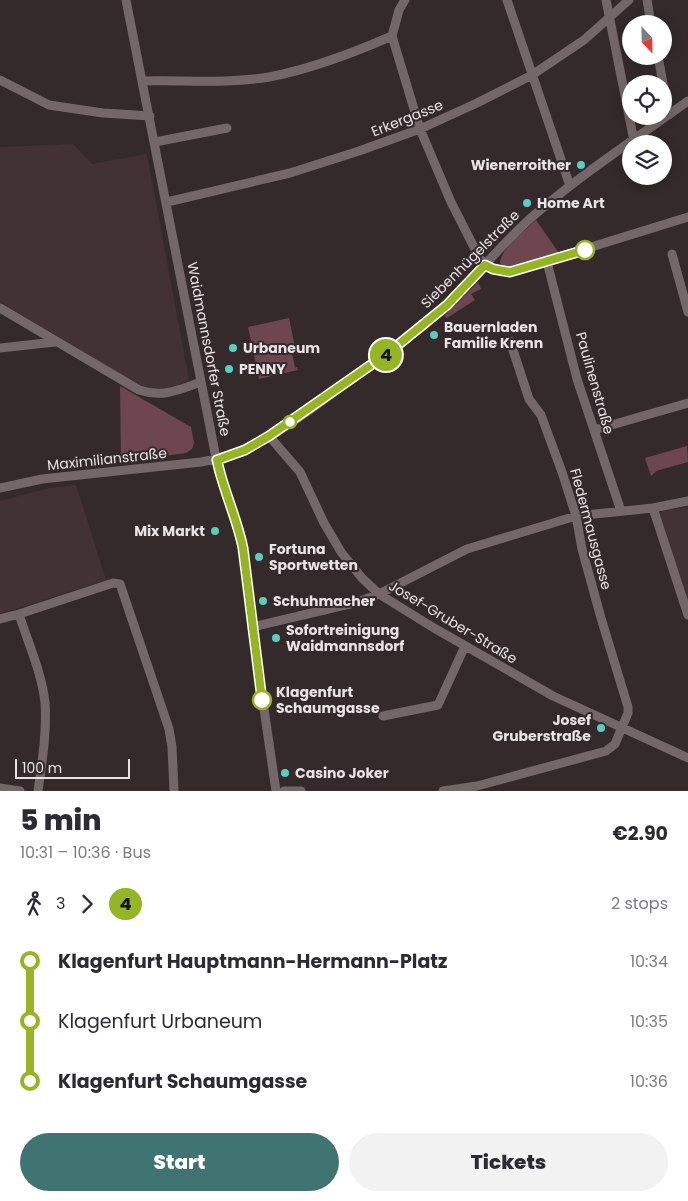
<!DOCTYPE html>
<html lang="en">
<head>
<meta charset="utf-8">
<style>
	body { margin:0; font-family:Poppins,sans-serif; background:#f2f2f3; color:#2b2b33; height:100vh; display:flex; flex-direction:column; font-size:19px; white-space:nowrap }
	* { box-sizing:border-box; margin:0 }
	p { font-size:16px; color:#7c7c81 }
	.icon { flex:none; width:28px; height:28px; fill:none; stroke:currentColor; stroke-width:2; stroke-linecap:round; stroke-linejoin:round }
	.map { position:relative; height:791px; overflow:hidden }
	.details { display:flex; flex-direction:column; background:#fff; flex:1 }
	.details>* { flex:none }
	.badge { padding:0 10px; border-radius:16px; font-size:18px; line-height:32px }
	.needle { width:32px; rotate:158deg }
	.tools { position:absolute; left:622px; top:15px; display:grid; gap:10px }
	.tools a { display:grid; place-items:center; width:50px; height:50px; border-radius:50%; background:#fff; box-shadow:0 2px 12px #0003; font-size:25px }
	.scale { position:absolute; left:15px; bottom:12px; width:115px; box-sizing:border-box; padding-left:5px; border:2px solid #eae3e5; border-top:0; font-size:14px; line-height:18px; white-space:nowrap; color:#eae3e5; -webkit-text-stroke:4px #342a2c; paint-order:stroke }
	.map>.badge { position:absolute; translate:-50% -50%; box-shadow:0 0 0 2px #fff }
	.legs { display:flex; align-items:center; gap:8px; height:55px; padding:0 20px; font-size:16px }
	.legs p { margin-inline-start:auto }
	.summary { display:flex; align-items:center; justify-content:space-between; height:85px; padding:0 20px }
	h1 { font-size:28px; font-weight:800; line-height:38px }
	.primary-button { display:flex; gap:10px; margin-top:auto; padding:10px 20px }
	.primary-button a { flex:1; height:58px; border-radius:30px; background:#407472; color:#fff; font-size:20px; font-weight:800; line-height:58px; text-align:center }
	.primary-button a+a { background:#f2f2f3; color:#2b2b33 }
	ul { padding:0 20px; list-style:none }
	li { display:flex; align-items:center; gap:18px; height:60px; font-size:19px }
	li i { display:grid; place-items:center; width:8px; height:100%; margin:0 6px; background:currentColor }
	li i::after { content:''; width:12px; height:12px; margin:-6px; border:4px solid; border-radius:50%; background:#fff }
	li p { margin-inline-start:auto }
	li:first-child i { background:linear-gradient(#0000 50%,currentColor 0) }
	li:last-child i { background:linear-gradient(currentColor 50%,#0000 0) }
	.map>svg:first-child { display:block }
	.built { fill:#423135 }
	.green { fill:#6d4650 }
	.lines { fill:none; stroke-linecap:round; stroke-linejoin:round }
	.minor { stroke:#74676a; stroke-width:9 }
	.line-1-casing { stroke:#fff; stroke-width:11 }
	.line-1 { stroke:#96b522; stroke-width:8 }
	.poi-dot { fill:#59cebe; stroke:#342a2c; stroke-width:2 }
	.stop-1-dot { fill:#fff; stroke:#96b522; stroke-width:2.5 }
	.labels { text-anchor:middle; stroke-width:4; stroke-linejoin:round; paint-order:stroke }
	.street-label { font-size:14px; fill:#eae3e5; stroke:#342a2c }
	.poi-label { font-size:14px; font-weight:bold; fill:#eae3e5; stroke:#342a2c; text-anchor:start }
	.stop-label { font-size:14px; font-weight:bold; fill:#eae3e5; stroke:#342a2c; text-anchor:start }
</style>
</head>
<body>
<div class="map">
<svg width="688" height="791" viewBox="0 0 688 791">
	<rect width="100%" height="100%" fill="#342a2c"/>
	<path class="built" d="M73 144 92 164 147 154 189 380 174 387 162 390 143 388 0 302V147Z
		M76 485 106 580 0 614V501L49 488Z
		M688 507V604L659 512Z"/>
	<path class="green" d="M536 220 559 253 512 267H504L500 263C501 248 526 230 536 220Z
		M478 282 481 289 471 294 475 300 447 318 444 316Z
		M289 318 296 352 292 353 295 368 297 367 298 370 259 379 248 327Z
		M120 386 191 427 194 443 192 449 186 453 121 462Z
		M687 446 688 462 656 471 651 476 645 458Z"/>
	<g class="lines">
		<path class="minor" d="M126 0 219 473 240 533 243 549 252 627 276 791
			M405 0 399 10 392 36 420 129 451 202 480 259C490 271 503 273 517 270L688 217
			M507 0 570 186
			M606 0 634 141
			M647 0 651 24
			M658 56 663 84
			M0 80 49 105 103 113 150 116
			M143 81C184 80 228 84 269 77 312 69 353 53 392 36
			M664 87 669 115
			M155 142 227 128
			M167 202 290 173 359 151 420 129 477 103 532 75 584 40 629 0
			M672 254 688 312
			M547 262 577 379 621 511
			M0 308 139 390C163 398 178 390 201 382
			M0 348 55 342
			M594 430 688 403
			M269 436 300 472 324 523 341 552 362 578 379 594 434 628 553 696 688 758
			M0 488 42 479 201 462C259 453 308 411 354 377 388 353 423 329 452 300 481 271 507 237 539 211 586 171 638 137 688 101
			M653 508 688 615
			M19 614C28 643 42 673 45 703 47 732 42 762 38 791
			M0 619 19 614 113 583 120 584 169 729 172 747 174 791
			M252 627 358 602 379 594 467 549 576 516 653 508 688 501
			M383 716 438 705 465 646
			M0 788 20 791
			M284 791H301
			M443 791 477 786 606 751 615 744 628 713V707L601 618 582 549 576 516 562 472 541 415 529 399 510 341"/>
	</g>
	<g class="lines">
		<g class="line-1-casing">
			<path id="line-1" d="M262 700 243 548C237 518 223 490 217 460L245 450 269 436 388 353 447 305 485 265 493 269 510 272 585 250"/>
		</g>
		<use href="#line-1" class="line-1"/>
	</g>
	<g class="poi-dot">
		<circle cx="581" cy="165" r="5"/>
		<circle cx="527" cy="203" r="5"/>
		<circle cx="434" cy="335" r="5"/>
		<circle cx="233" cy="348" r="5"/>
		<circle cx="229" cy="369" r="5"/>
		<circle cx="215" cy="531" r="5"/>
		<circle cx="259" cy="557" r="5"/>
		<circle cx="263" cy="601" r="5"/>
		<circle cx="276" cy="638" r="5"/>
		<circle cx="601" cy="728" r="5"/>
		<circle cx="285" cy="773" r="5"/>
	</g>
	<g class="stop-1-dot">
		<circle cx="585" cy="250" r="9"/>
		<circle cx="290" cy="422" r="6"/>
		<circle cx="262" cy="700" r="9"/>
	</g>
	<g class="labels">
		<g class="street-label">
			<text transform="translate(407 118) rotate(-22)" y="5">Erkergasse</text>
			<text transform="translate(470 259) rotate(-45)" y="5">Siebenhügelstraße</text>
			<text transform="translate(209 349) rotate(79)" y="5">Waidmannsdorfer Straße</text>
			<text transform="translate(595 383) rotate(74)" y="5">Paulinenstraße</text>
			<text transform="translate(107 459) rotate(-6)" y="5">Maximilianstraße</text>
			<text transform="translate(591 529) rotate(75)" y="5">Fledermausgasse</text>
			<text transform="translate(453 622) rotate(31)" y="5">Josef-Gruber-Straße</text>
		</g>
		<g class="poi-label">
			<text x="571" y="170" text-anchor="end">Wienerroither</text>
			<text x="537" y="208">Home Art</text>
			<text x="444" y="332">Bauernladen<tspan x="444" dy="16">Familie Krenn</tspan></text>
			<text x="243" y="353">Urbaneum</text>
			<text x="239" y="374">PENNY</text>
			<text x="205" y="536" text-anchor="end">Mix Markt</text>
			<text x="269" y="554">Fortuna<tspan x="269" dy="16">Sportwetten</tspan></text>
			<text x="273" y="606">Schuhmacher</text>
			<text x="286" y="635">Sofortreinigung<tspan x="286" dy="16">Waidmannsdorf</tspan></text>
			<text x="591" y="725" text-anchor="end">Josef<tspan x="591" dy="16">Gruberstraße</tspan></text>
			<text x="295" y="778">Casino Joker</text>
		</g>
		<g class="stop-label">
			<text x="276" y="697">Klagenfurt<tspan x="276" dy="16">Schaumgasse</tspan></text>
		</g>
	</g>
</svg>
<div class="tools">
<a><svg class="needle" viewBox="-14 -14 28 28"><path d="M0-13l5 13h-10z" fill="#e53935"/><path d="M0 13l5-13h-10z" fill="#7c7c81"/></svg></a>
<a><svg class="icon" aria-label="locate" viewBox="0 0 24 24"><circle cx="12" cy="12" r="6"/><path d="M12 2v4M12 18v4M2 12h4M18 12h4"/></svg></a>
<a><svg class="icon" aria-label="layers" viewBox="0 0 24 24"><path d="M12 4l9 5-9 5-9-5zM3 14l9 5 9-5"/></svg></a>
</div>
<div class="scale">100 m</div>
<b class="badge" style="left:386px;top:355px;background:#96b522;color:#111">4</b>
</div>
<section class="details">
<div class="summary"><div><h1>5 min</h1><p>10:31 – 10:36 · Bus</p></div><b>€2.90</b></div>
<div class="legs"><svg class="icon" aria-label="walk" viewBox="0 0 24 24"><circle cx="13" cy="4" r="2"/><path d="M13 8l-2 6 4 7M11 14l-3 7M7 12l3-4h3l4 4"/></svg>3<svg class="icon" aria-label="forward" viewBox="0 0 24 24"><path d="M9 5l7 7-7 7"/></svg><b class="badge" style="background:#96b522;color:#111">4</b><p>2 stops</p></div>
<ul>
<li><i style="color:#96b522"></i><b>Klagenfurt Hauptmann-Hermann-Platz</b><p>10:34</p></li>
<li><i style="color:#96b522"></i><span>Klagenfurt Urbaneum</span><p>10:35</p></li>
<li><i style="color:#96b522"></i><b>Klagenfurt Schaumgasse</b><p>10:36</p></li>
</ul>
<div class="primary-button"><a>Start</a><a>Tickets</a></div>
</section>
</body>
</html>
